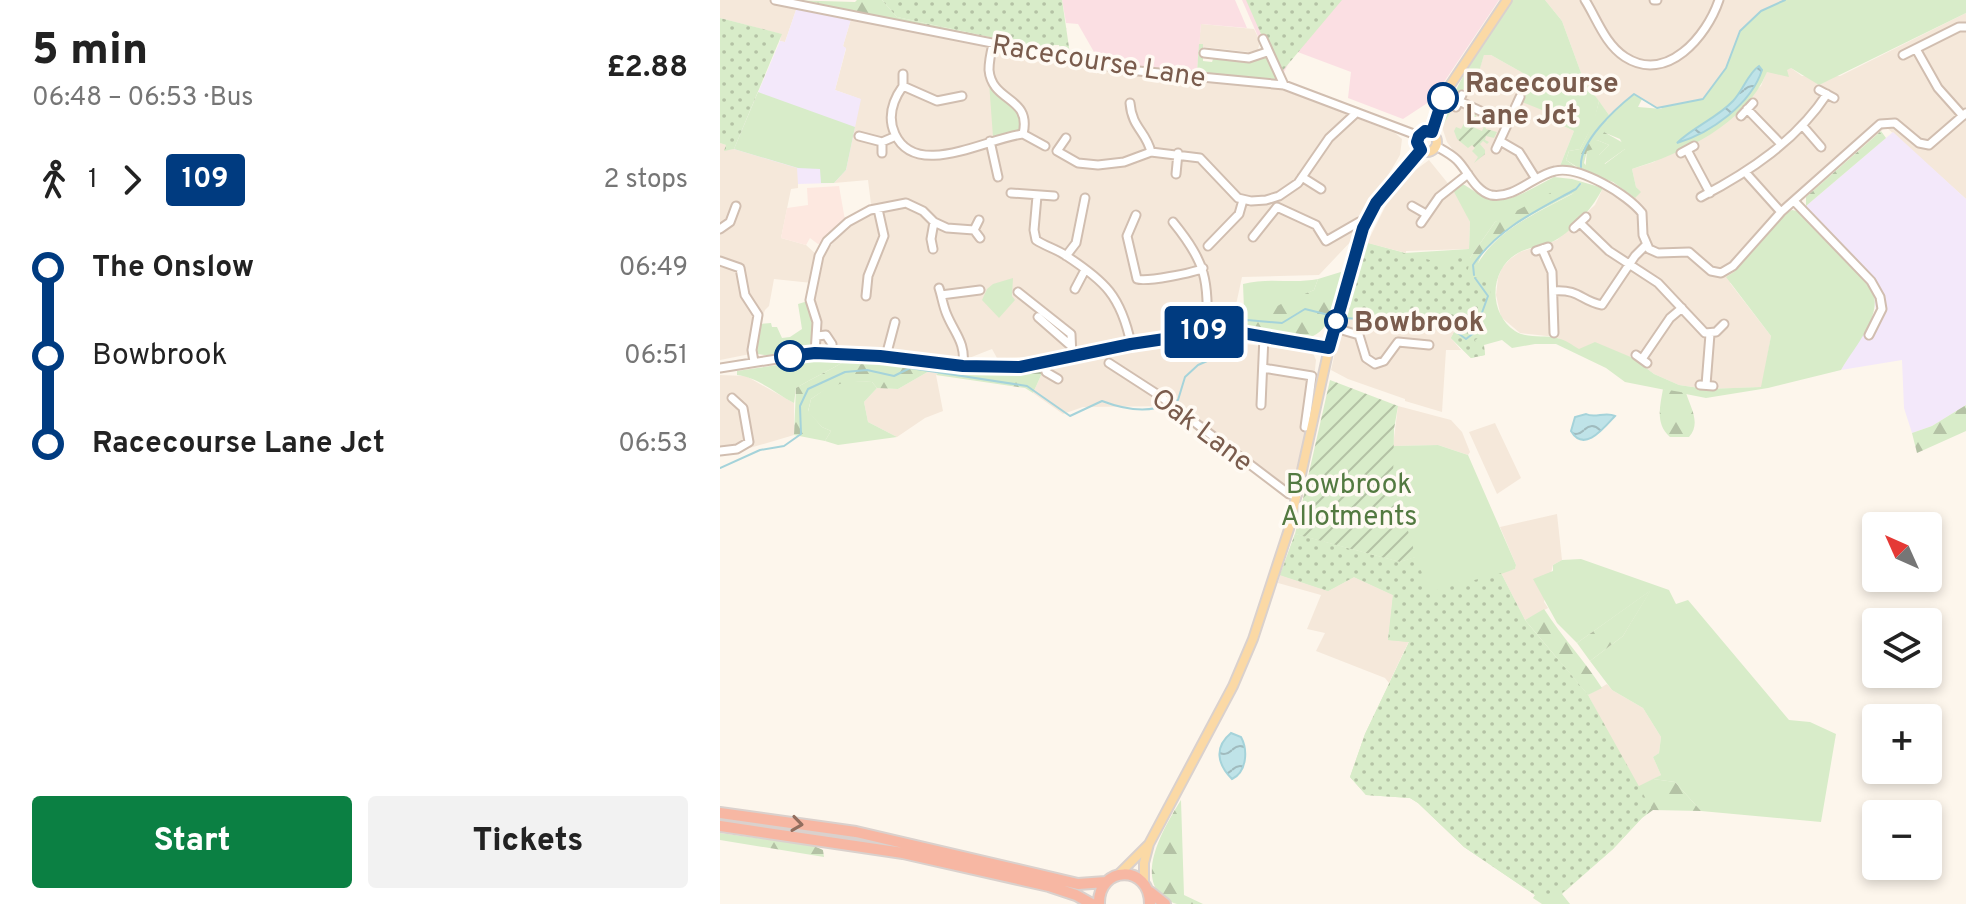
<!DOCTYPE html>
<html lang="en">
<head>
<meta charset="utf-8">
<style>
	body { margin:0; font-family:Overpass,sans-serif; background:#f2f2f2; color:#222; height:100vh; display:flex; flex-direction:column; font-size:30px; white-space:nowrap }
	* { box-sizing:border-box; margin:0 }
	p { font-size:26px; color:#767676 }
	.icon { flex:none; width:44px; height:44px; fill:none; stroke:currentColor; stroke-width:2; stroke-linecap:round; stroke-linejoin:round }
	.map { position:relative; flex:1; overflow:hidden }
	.details { display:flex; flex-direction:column; background:#fff; width:720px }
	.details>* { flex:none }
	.badge { padding:0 16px; border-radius:6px; font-size:28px; line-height:52px }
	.needle { width:52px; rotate:315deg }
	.fabs { position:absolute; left:1142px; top:512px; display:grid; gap:16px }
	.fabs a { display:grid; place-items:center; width:80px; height:80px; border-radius:8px; background:#fff; box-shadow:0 4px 12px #0003; font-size:40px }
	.map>.badge { position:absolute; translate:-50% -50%; box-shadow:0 0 0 4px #fff }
	.legs { display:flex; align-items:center; gap:12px; height:88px; padding:0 32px; font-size:26px }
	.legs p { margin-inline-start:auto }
	.summary { display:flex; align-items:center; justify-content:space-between; height:136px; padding:0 32px }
	h1 { font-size:44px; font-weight:800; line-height:60px }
	.cta { display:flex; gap:16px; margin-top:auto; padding:16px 32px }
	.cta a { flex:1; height:92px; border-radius:8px; background:#0b8043; color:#fff; font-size:32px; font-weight:800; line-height:92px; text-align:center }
	.cta a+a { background:#f2f2f2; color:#222 }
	ul { padding:0 32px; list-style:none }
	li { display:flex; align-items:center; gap:28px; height:88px; font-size:30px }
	li i { display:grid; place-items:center; width:12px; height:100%; margin:0 10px; background:currentColor }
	li i::after { content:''; width:20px; height:20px; margin:-10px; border:6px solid; border-radius:50%; background:#fff }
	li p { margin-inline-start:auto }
	li:first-child i { background:linear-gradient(#0000 50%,currentColor 0) }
	li:last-child i { background:linear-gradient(currentColor 50%,#0000 0) }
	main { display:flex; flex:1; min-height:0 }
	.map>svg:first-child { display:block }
	.residential { fill:#f5e8da }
	.commercial { fill:#fde8e0 }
	.education { fill:#f3e8fa }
	.medical { fill:#fbdfe3 }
	.grass { fill:#d8ecc9; fill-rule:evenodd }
	.forest { fill:url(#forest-firs) }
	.park { fill:url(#park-dots) }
	.garden { fill:url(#garden-furrows) }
	.water { fill:url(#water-waves); stroke:#a5d3da; stroke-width:2 }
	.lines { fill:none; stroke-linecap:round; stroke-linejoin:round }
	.stream { stroke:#a5d3da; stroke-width:2 }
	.minor-casing { stroke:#d1beb0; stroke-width:11 }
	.major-casing { stroke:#dad1cd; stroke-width:12 }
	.highway-casing { stroke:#dad1cd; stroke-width:14 }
	.minor { stroke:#fff; stroke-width:7 }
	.major { stroke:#fbd9a5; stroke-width:8 }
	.highway { stroke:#f7b7a3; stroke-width:10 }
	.oneway { stroke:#936e5e }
	.line-1-casing { stroke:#fff; stroke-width:18 }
	.line-1 { stroke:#003b80; stroke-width:12 }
	.stop-1-dot { fill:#fff; stroke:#003b80; stroke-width:4 }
	.labels { text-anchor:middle; stroke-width:7; stroke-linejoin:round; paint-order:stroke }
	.street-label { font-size:28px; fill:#7a5c4d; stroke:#fffaf3 }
	.stop-label { font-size:28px; font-weight:bold; fill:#7a5c4d; stroke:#fffaf3; text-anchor:start }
	.park-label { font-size:28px; fill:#537a41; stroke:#fffaf3 }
</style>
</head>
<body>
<main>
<section class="details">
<div class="summary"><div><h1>5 min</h1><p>06:48 – 06:53 · Bus</p></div><b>£2.88</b></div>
<div class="legs"><svg class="icon" aria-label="walk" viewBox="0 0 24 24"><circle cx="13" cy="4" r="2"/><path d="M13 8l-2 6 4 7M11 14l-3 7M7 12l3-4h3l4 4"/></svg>1<svg class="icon" aria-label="forward" viewBox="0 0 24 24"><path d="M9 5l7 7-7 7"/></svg><b class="badge" style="background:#003b80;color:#fff">109</b><p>2 stops</p></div>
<ul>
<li><i style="color:#003b80"></i><b>The Onslow</b><p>06:49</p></li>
<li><i style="color:#003b80"></i><span>Bowbrook</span><p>06:51</p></li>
<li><i style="color:#003b80"></i><b>Racecourse Lane Jct</b><p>06:53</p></li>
</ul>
<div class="cta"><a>Start</a><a>Tickets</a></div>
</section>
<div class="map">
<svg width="1246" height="904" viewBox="0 0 1246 904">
	<defs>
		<pattern id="forest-firs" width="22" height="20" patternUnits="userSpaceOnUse" patternTransform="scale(2)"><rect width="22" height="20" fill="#d8ecc9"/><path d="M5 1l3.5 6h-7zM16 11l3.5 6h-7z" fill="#b4c2a5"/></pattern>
		<pattern id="park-dots" width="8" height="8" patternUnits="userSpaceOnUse" patternTransform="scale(2)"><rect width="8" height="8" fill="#d8ecc9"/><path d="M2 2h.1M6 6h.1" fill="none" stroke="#b4c2a5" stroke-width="1.8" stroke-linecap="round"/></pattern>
		<pattern id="garden-furrows" width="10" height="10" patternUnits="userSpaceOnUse" patternTransform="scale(2)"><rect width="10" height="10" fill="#d8ecc9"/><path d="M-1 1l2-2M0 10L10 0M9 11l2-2" fill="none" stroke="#b4c2a5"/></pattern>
		<pattern id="water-waves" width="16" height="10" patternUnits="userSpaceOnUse" patternTransform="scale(2)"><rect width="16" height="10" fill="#bfe3e8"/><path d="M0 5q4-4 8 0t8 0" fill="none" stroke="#a0bbbe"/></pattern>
	</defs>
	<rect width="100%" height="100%" fill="#fdf6ec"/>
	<path class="residential" d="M0 0H49L77 7 65 42 60 41 61 34 0 18Z
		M825 0H1065L1041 11 1020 31 1006 68 983 99 937 108 914 94 889 115 864 81 842 21Z
		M1246 13V199L1166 127 1063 215 1010 283 1051 336 1042 387 986 389 959 385 934 374 913 358 859 350 836 337 800 333 781 317 776 295 778 278 782 268 790 259 800 252 837 240 875 205 883 188 908 205 920 192 916 187 912 169 934 162 1041 86 1047 71 1071 68 1082 76H1120Z
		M131 19 429 74 560 88 675 133 682 139 680 155 653 201 635 237 599 275 522 277 514 314 502 324 328 356 277 358 272 349 249 358H206L152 351 99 349 100 326 95 300 105 252 126 229 149 214 151 204 148 180 114 183 126 170 140 99 115 90 126 49 123 46Z
		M481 24 534 29 540 41 538 50 529 52 483 47 479 44Z
		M764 55H771L808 76 809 83 832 114 833 121 854 131 840 166 834 167 787 190 775 192 758 184 727 142 722 127 753 72 758 74Z
		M0 143 6 145 5 150 14 149 78 168V188L71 189 61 238 86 245 97 255 92 283 54 279 49 306 45 310 40 324 35 353 0 360Z
		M709 160 739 197 750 222 749 249 686 251V253L647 243 669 199 686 177Z
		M717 316 730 321 736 329 731 338 741 350H726L722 412 685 401V399L628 379 611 370 623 318 676 321Z
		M489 339 593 353 596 360 590 416 574 491 457 406 363 407 343 414 313 393 323 371 415 349Z
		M211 370 220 371 216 375 223 411 205 418 177 437 148 422 144 402 157 388 178 389Z
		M0 375 26 376 74 403V435L6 455 0 454Z
		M678 406 731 420 742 432 750 452 748 455 718 445 673 446Z
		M775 423 801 478 777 494 749 432Z
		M837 514 842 560 833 565 824 602 828 608 805 620 781 573 795 569 796 565 780 527Z
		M560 575 608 591 634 577 673 595 668 640 689 641 669 683 665 678 596 651 605 633 587 629 601 595 558 583Z
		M887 684 892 690 923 708 941 737 939 753 933 757 941 775 917 788 868 695Z"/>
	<path class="commercial" d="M119 186 125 220 122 226 104 242 98 244 90 238 86 245 61 238 67 208 88 205 87 188Z"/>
	<path class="education" d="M77 7 131 19 123 46 126 48 115 90 141 99 126 170 114 183 78 184 77 168 14 149 60 41 65 42Z
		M1173 132 1246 199V405L1212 426 1192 433 1184 408 1182 360 1121 370 1156 310 1153 291 1159 287 1086 206Z"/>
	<path class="medical" d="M342 0H515L527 28 481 24 477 72 400 64 378 59 358 24 346 23Z
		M522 0H779L712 100 683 119 628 98 631 72 575 51 563 74 548 39 540 41Z"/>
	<path class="grass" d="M793 0H825L842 21 864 81 879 101 874 123 860 149 849 151 846 160 856 167 840 166 854 131 833 121 832 114 802 102 809 83 808 76 771 55H764L758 75 753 73 722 127C735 79 766 41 793 0Z
		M1065 0H1246V13L1099 85 1071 68 1067 70 1069 77 1047 72C1025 125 963 153 912 169L916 187 921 192 915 198 893 182 865 172 867 150 877 140 889 145 879 155 885 164 905 149 900 139 883 132 889 115 914 94 922 99 918 107 942 109 940 107 983 99 1006 68 1020 31 1041 11Z
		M479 44H483V61L492 62 494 56 548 57 559 79 556 81 477 72Z
		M269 82 278 95 300 114 302 127 299 131 273 137Z
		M38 92 135 127 126 170 114 183H101L100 169 78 168 14 149Z
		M834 177 852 179 883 188C873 207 857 226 839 238 826 247 810 246 798 253 769 269 768 313 795 331 807 339 824 335 837 338 846 340 852 345 859 349L875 342 913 358 934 374 959 385 986 389 1041 387 1051 336 1006 277 1014 272 1063 215 1072 210 1077 211 1150 286C1167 312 1134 347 1121 370L1048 388 986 398 905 382 886 368 836 344H815L792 348 782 340 764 345 765 355 751 358 731 338 736 329 730 321 717 316 676 321 623 318 647 243 685 253 749 249 750 222 733 190 742 184C750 187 756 194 765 197 787 207 813 187 834 177ZM854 193C819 212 777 229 757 265L750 258 775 222Z
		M293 278 292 296 295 300 279 318 262 300 267 289 273 284Z
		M598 279 594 290C578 297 520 329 510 328L524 309 523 284C548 277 573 284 598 279Z
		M88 301C94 318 98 335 87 350 69 350 52 359 35 353L40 324 51 323 52 327H57L62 338 70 337 82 329 78 304Z
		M98 359 127 360C110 370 93 378 76 388L74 403C56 394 38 377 17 375V371Z
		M129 381 152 382 157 388 144 402 148 422 177 437 118 445 105 441 111 431 102 427 88 412 91 399 111 385Z
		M718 445 748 455 796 565 795 569 781 574 819 648 837 658 868 695 906 791 922 818 893 849 842 894 850 904H822L813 898 815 895 744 847 698 803 690 798 646 795 630 777 645 734 689 642 668 640 673 595 634 577 608 591 560 575 575 534 680 562 695 557 673 482V446Z
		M861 559 949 590 956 604 968 600 1069 720 1090 722 1116 734 1101 822 981 811 955 782 933 779 941 775 933 757 939 753 941 737 923 708 892 690 870 661 903 636 930 591 857 643 837 623 813 579 833 571V565L842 560Z"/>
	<path class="forest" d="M67 0 135 2 137 0H162L177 17 273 38Z
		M879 101 889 115 884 132 905 144V149L884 164H879V155L889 145 877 140 874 149 867 151 864 163 868 168 865 172 846 160 849 151 860 149C869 133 875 119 879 101Z
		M1161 131 1166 138 1086 206V197Z
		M838 189 855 192C830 206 765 234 758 264 757 268 758 272 757 277L750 278 747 275 750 258 775 222Z
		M624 271C617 292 614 327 593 336L518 328 561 304 594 290 598 279Z
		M127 360 212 365 211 370 178 389 157 388 152 382C124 381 114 383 91 399L88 411 102 427 111 431 105 441 74 435 76 388C93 378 110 370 127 360Z
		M224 368 269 372 323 371 313 393 305 388 216 375Z
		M943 389 966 393C971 408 981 424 969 437H950C935 424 940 406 943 389Z
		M1246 405V431L1197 453 1192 433 1212 426Z
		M931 590 903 636 870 661 857 643Z
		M824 609C842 637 864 660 882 688L868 695 805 620Z
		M904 762 917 787 933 779 955 782 981 811 933 810 922 818 906 791Z
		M461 800 464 895 483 904C475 904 464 904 457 904 407 888 444 827 461 800Z
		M0 833 94 846 103 850 104 857 0 840Z"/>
	<path class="park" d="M162 0H342L350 54 340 52 339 45H334L329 50 177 17Z
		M526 0H622L559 75Z
		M0 18 62 34 14 149 4 151 6 145 0 143Z
		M647 243 732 266 738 256 750 258 747 275 769 281C773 300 767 318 763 336L755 340 756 344 764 346 765 355 751 358 731 338 736 329 730 321 717 316 676 321 623 318Z
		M575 534 680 562 696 557 709 592 781 573 805 620 868 695 931 808 893 849 841 894 815 895 744 847 698 803 690 798 646 795 630 777 645 734 689 642 668 640 673 595 634 577 608 591 560 575Z"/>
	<path class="garden" d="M748 109 757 114 753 122 758 120 755 128 762 131 765 124 766 129 777 132 774 138 766 136 765 140 769 142 767 144 763 141 760 144 765 150V154L754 163 758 157 752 151 755 148 752 145 748 148 737 139 734 131 736 127 741 129 747 118 750 119 745 114Z
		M610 380 678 406 674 429 673 482 696 557 680 562 575 534Z"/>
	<path class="water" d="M1039 66 1042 70C1031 104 991 133 957 143 973 127 997 118 1013 101 1023 91 1028 73 1039 66Z
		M866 414C875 419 885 411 895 416 883 429 864 453 851 431L855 417Z
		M511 733 521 737C528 750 527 772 512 779 497 764 494 747 511 733Z"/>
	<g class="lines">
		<path class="stream" d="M861 167C859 142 895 109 914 94L937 108 983 99 1006 68 1020 31 1041 11 1065 0
			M754 275 753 265C778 228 818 210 856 189L860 184
			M623 318 676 321 717 316 730 321 735 331 746 339 755 332 768 296 755 278
			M515 328 527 320 562 323 585 309 609 315
			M454 401 458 400 465 377 478 365 494 358 508 340
			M0 468 40 450 64 446 81 434 80 406 88 389 125 372 147 370 174 376 190 368 307 386 350 416 382 401C403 409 427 414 448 404"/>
		<g class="minor-casing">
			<path id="minor" d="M55 0 408 70 564 85 699 136
				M865 0C877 19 885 44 905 57 947 84 987 36 999 0
				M934 0H937
				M543 39 564 85
				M1196 49 1218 88 1243 116
				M484 53 529 58 547 52
				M1183 55 1239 27H1246
				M183 74V86L217 101 242 96
				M183 86C173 100 167 117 175 134 196 180 267 138 303 134 312 96 272 103 269 70 269 62 271 52 273 44
				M1099 90 1114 98
				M739 101 788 124
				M410 103C412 128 426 131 431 152
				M736 107 742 95
				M1027 109 1061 144
				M1021 116 1033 103
				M1082 125 1101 147
				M303 134 325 146
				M139 136 162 142
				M346 138 337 151 358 163 378 165 404 162 431 152 480 158 518 198 531 201 546 200 559 196 578 183 609 138 635 114
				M270 141 278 177
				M780 141 799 152 816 179
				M716 146C723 150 731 154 737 160 748 171 755 191 771 195 795 199 814 175 835 171 859 165 908 195 922 213L923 235 929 249 938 253 969 252 991 271 1001 273 1013 266 1061 212 1160 124 1175 123 1199 143 1209 145 1246 113
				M776 149 800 97
				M967 150 990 193
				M162 153V142L176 136
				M961 153 974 146
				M1026 173 1061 212
				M456 174 458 153
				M582 177 601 189
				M291 193 334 196
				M317 196 314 230 316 240C325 246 336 249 345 255 385 281 401 296 411 344
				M981 197C1029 172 1077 140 1107 94
				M1074 201 1151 281 1160 297 1162 309 1149 335
				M692 206 706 214
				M416 215 407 236 417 279C426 282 474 273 483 268
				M259 220 254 230 260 238
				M453 222C487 264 488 279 487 332
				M701 223 719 197 748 174
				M860 223 889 251 938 283 985 333 996 332 1004 324
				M854 228 866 217
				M0 229 10 222 16 206
				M533 237 557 207 596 225 606 241 639 222 646 223
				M488 246 519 214 523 200
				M213 249 211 239 214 222
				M822 249 832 272 834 333
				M816 251 828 247
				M346 256 356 243 365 198
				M0 261 20 268 25 295 38 315 32 350 34 362
				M219 288C222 297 223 306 227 315 235 334 246 343 243 366
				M355 289 365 270
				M833 291C861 289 860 301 882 305L915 256 926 245
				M298 292 351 334 352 357
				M221 295 260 290
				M146 296 148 276 164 236 158 209
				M318 317 350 345
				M615 328 639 335 646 358 655 364 664 361 678 342 709 345
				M97 336 106 335 112 344
				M95 353 97 322 90 300 99 256 107 241 128 222 150 210 186 203 203 211 214 222 227 228 254 230
				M916 355 927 363
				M166 356 175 322
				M922 359 950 318 962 308
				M324 363 326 372 338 379
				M389 363 440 396 569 494 577 496
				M0 368 95 353 166 356 243 366 300 367 411 344 505 330 609 348
				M543 368 592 376 585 427
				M980 385 993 386
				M986 385 990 334
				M541 405 544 336
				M0 451 17 449 29 442 23 408 12 398"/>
		</g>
		<g class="major-casing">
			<path id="major" d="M697 142a10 10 0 1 1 20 0a10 10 0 1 1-20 0Z
				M712 132 725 93 787 0
				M398 875 428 845
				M424 883V863L429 844 513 686 533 639 569 529 609 348 643 228 656 203 701 150"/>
		</g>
		<g class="highway-casing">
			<path id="highway" d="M0 813 136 832 358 884 386 882
				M0 826 183 853 329 886 356 895 372 904
				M430 892 445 904
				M379 904C378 865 430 864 430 904"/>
		</g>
		<use href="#minor" class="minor"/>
		<use href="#major" class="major"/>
		<use href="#highway" class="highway"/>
	</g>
	<defs><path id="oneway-chevron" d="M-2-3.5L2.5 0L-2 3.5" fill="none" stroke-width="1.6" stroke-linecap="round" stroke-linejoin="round" transform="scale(2)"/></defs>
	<use class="oneway" href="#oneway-chevron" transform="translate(77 824) rotate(8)"/>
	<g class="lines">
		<g class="line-1-casing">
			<path id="line-1" d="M70 356 95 353 160 356 243 366 300 367 411 344 505 330 609 348 643 228 656 203 701 150 697 142 699 136 705 131 712 132 723 98"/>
		</g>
		<use href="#line-1" class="line-1"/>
	</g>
	<g class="stop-1-dot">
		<circle cx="723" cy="98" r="14"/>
		<circle cx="616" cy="321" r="10"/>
		<circle cx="70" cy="356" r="14"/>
	</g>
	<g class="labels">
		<g class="street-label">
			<text transform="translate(379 60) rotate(9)" y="10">Racecourse Lane</text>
			<text transform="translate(483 429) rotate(37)" y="10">Oak Lane</text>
		</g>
		<g class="stop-label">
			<text x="745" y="92">Racecourse<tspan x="745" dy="32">Lane Jct</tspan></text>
			<text x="634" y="331">Bowbrook</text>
		</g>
		<g class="park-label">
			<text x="629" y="493">Bowbrook<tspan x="629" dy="32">Allotments</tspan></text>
		</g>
	</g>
</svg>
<div class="fabs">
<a><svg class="needle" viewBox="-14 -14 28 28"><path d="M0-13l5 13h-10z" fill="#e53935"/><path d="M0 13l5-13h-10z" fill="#767676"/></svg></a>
<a><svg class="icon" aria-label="layers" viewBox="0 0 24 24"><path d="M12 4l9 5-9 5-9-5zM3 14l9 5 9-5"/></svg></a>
<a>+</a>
<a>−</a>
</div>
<b class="badge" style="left:484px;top:332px;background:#003b80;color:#fff">109</b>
</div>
</main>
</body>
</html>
